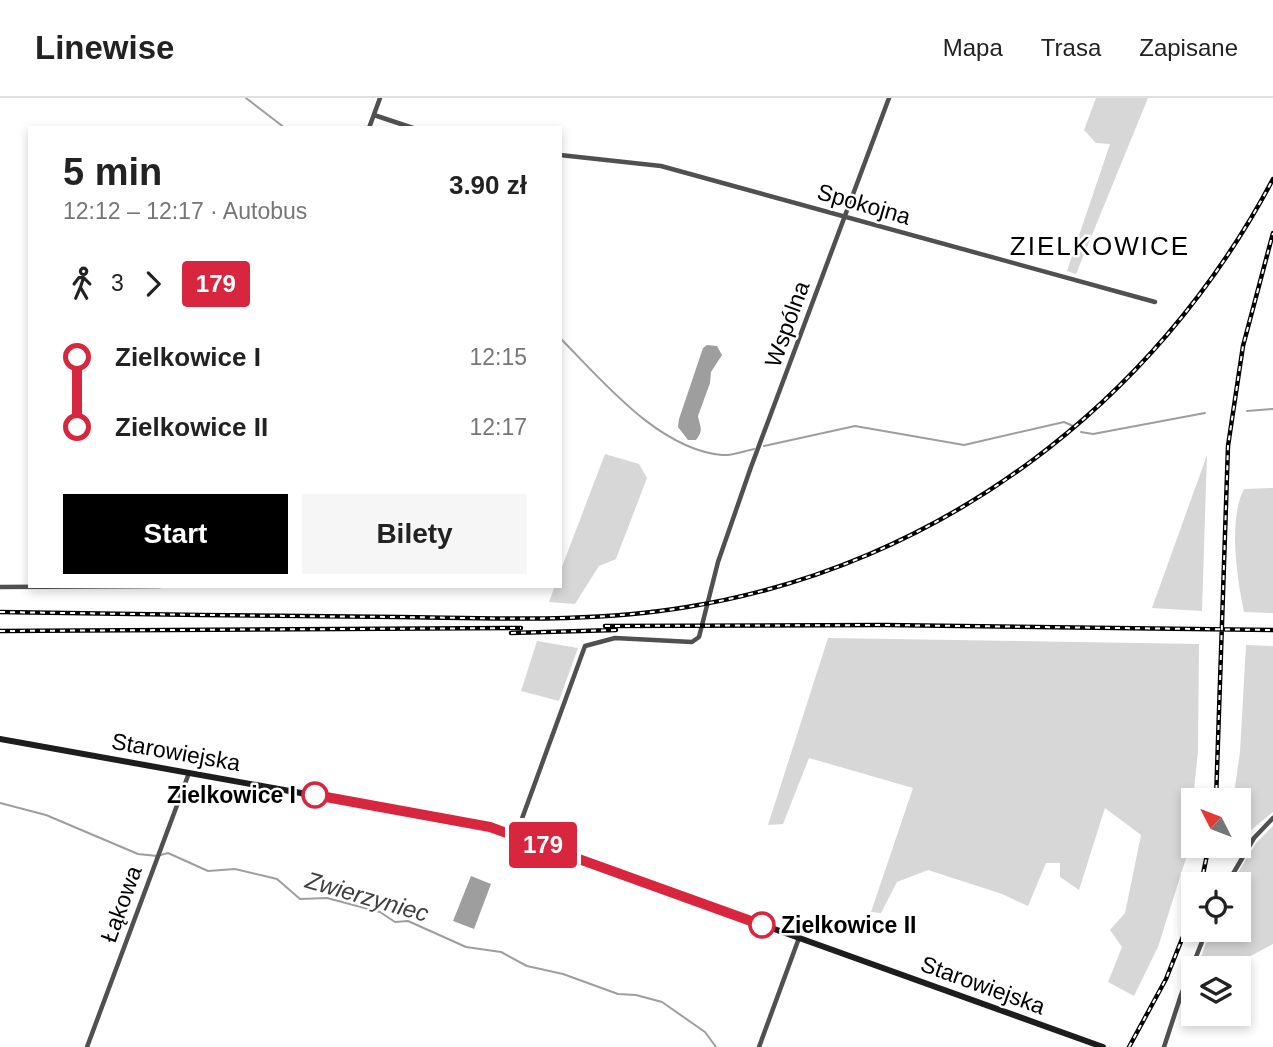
<!DOCTYPE html>
<html lang="pl">
<head>
<meta charset="utf-8">
<style>
	body { margin:0; font-family:Helvetica,sans-serif; background:#f6f6f6; color:#222; height:100vh; display:flex; flex-direction:column; font-size:26px; white-space:nowrap }
	* { box-sizing:border-box; margin:0 }
	p { font-size:23px; color:#767676 }
	.icon { flex:none; width:38px; height:38px; fill:none; stroke:currentColor; stroke-width:2; stroke-linecap:round; stroke-linejoin:round }
	.map { position:relative; flex:1; overflow:hidden }
	.drawer { position:absolute; left:28px; top:28px; width:534px; height:462px; display:flex; flex-direction:column; background:#fff; border-radius:0px; box-shadow:0 4px 10px #0003 }
	.drawer>* { flex:none }
	.badge { padding:0 14px; border-radius:5px; font-size:24px; line-height:46px }
	.needle { width:46px; rotate:312deg }
	.fabs { position:absolute; left:1181px; top:690px; display:grid; gap:14px }
	.fabs a { display:grid; place-items:center; width:70px; height:70px; border-radius:0px; background:#fff; box-shadow:0 4px 10px #0003; font-size:35px }
	.map>.badge { position:absolute; translate:-50% -50%; box-shadow:0 0 0 4px #fff }
	.legs { display:flex; align-items:center; gap:10px; height:77px; padding:0 35px; font-size:23px }
	.legs p { margin-inline-start:auto }
	.head { display:flex; align-items:center; justify-content:space-between; height:119px; padding:0 35px }
	h1 { font-size:38px; font-weight:600; line-height:52px }
	.cta { display:flex; gap:14px; margin-top:auto; padding:14px 35px }
	.cta a { flex:1; height:80px; border-radius:0px; background:#000; color:#fff; font-size:28px; font-weight:600; line-height:80px; text-align:center }
	.cta a+a { background:#f6f6f6; color:#222 }
	ul { padding:0 35px; list-style:none }
	li { display:flex; align-items:center; gap:24px; height:70px; font-size:26px }
	li i { display:grid; place-items:center; width:10px; height:100%; margin:0 9px; background:currentColor }
	li i::after { content:''; width:18px; height:18px; margin:-9px; border:5px solid; border-radius:50%; background:#fff }
	li p { margin-inline-start:auto }
	li:first-child i { background:linear-gradient(#0000 50%,currentColor 0) }
	li:last-child i { background:linear-gradient(currentColor 50%,#0000 0) }
	header { display:flex; align-items:center; gap:42px; box-sizing:border-box; height:98px; padding:0 35px; background:#fff; border-bottom:2px solid #e0e0e0 }
	header strong { font-size:33px }
	nav { display:flex; gap:38px; margin-inline-start:auto; font-size:24px }
	.map>svg:first-child { display:block }
	.green { fill:#d7d7d7 }
	.water { fill:#9e9e9e }
	.lines { fill:none; stroke-linecap:round; stroke-linejoin:round }
	.stream { stroke:#9e9e9e; stroke-width:2 }
	.street { stroke:#505050; stroke-width:4.5 }
	.secondary { stroke:#1d1d1d; stroke-width:6 }
	.rail-casing { stroke:#000; stroke-width:4.5 }
	.rail { stroke:#fff; stroke-width:2; stroke-dasharray:5; stroke-linecap:butt }
	.line-1-casing { stroke:#fff; stroke-width:16 }
	.line-1 { stroke:#d7263d; stroke-width:10 }
	.stop-1-dot { fill:#fff; stroke:#d7263d; stroke-width:3.5 }
	.labels { text-anchor:middle; stroke-width:5; stroke-linejoin:round; paint-order:stroke }
	.street-label { font-size:23px; fill:#000; stroke:#fff }
	.stop-label { font-size:23px; font-weight:bold; fill:#000; stroke:#fff; text-anchor:end }
	.water-label { font-size:24px; font-style:italic; fill:#3f3f3f; stroke:#fff }
	.quarter-label { font-size:26px; letter-spacing:2px; fill:#000; stroke:#fff }
</style>
</head>
<body>
<header>
<strong>Linewise</strong>
<nav><a>Mapa</a><a>Trasa</a><a>Zapisane</a></nav>
</header>
<div class="map">
<svg width="1273" height="949" viewBox="0 0 1273 949">
	<rect width="100%" height="100%" fill="#fff"/>
	<path class="green" d="M1096 0H1148L1076 176 1067 173 1110 46 1096 45 1084 32Z
		M605 356 639 366 647 380 616 461 599 468 575 506 549 504 555 488H560V474Z
		M1207 357 1202 513 1152 510Z
		M1273 390V515L1244 514C1237 480 1228 422 1244 391Z
		M828 540 1199 546 1198 654 1187 757 1158 849 1134 898 1108 884 1122 849 1110 832 1125 815 1141 737 1105 710 1079 792 1060 779V765H1046L1028 808 1002 796 928 772 897 784 881 815 871 814 913 690 809 660 783 726 768 727Z
		M537 543 578 550 559 603 521 593Z
		M1246 547 1273 548V714L1239 742V702H1233L1240 654Z
		M1273 728V846L1247 860 1239 870H1197L1211 831H1239V786H1231L1256 745Z"/>
	<path class="water" d="M707 247 717 248 722 257 711 274 710 285 698 318C700 329 704 332 696 342H688L678 329 679 321 703 250Z
		M471 778 491 786 474 831 453 823Z"/>
	<g class="lines">
		<path class="stream" d="M246 0 285 30
			M560 240C603 283 658 351 722 357 732 358 744 353 754 351
			M1247 313 1273 311
			M1081 334 1093 336 1205 315
			M764 348 855 328 964 347 1064 324 1073 328
			M0 705 46 717 138 756 157 758 168 755 208 773 235 771 277 781 300 801 327 800 380 814 395 824 408 823 466 849 501 854 527 868 563 876 618 896 636 897 662 904 705 934 716 949"/>
		<path class="street" d="M374 17 413 30
			M369 30 380 0
			M560 57 661 68 1155 204
			M0 489 160 488
			M516 737 585 548 615 540 692 544 699 539 718 464 751 369 889 0
			M1227 786 1254 740 1273 720
			M87 949 189 675
			M759 949 799 840
			M1164 949 1181 897 1207 831"/>
		<path class="secondary" d="M0 641 490 729 1103 949"/>
		<g class="rail-casing">
			<path id="rail" d="M0 514C133 516 265 518 398 519 494 520 592 525 687 509 940 468 1154 306 1273 81
				M605 528 885 527 1273 532
				M0 533 521 530
				M511 535 616 532
				M1216 702 1228 348 1243 248 1273 135
				M1201 786 1209 747
				M1129 949 1166 881 1194 811"/>
		</g>
		<use href="#rail" class="rail"/>
	</g>
	<g class="lines">
		<g class="line-1-casing">
			<path id="line-1" d="M315 697 490 729 762 827"/>
		</g>
		<use href="#line-1" class="line-1"/>
	</g>
	<g class="stop-1-dot">
		<circle cx="315" cy="697" r="12"/>
		<circle cx="762" cy="827" r="12"/>
	</g>
	<g class="labels">
		<g class="street-label">
			<text transform="translate(864 106) rotate(16)" y="8">Spokojna</text>
			<text transform="translate(787 226) rotate(-70)" y="8">Wspólna</text>
			<text transform="translate(176 654) rotate(10)" y="8">Starowiejska</text>
			<text transform="translate(121 806) rotate(-70)" y="8">Łąkowa</text>
			<text transform="translate(983 887) rotate(20)" y="8">Starowiejska</text>
		</g>
		<g class="stop-label">
			<text x="296" y="705">Zielkowice I</text>
			<text x="781" y="835" text-anchor="start">Zielkowice II</text>
		</g>
		<g class="water-label">
			<text transform="translate(367 799) rotate(16)" y="8">Zwierzyniec</text>
		</g>
		<g class="quarter-label">
			<text x="1100" y="157">ZIELKOWICE</text>
		</g>
	</g>
</svg>
<div class="fabs">
<a><svg class="needle" viewBox="-14 -14 28 28"><path d="M0-13l5 13h-10z" fill="#e53935"/><path d="M0 13l5-13h-10z" fill="#767676"/></svg></a>
<a><svg class="icon" aria-label="locate" viewBox="0 0 24 24"><circle cx="12" cy="12" r="6"/><path d="M12 2v4M12 18v4M2 12h4M18 12h4"/></svg></a>
<a><svg class="icon" aria-label="layers" viewBox="0 0 24 24"><path d="M12 4l9 5-9 5-9-5zM3 14l9 5 9-5"/></svg></a>
</div>
<b class="badge" style="left:543px;top:747px;background:#d7263d;color:#fff">179</b>
<section class="drawer">
<div class="head"><div><h1>5 min</h1><p>12:12 – 12:17 · Autobus</p></div><b>3.90 zł</b></div>
<div class="legs"><svg class="icon" aria-label="walk" viewBox="0 0 24 24"><circle cx="13" cy="4" r="2"/><path d="M13 8l-2 6 4 7M11 14l-3 7M7 12l3-4h3l4 4"/></svg>3<svg class="icon" aria-label="forward" viewBox="0 0 24 24"><path d="M9 5l7 7-7 7"/></svg><b class="badge" style="background:#d7263d;color:#fff">179</b></div>
<ul>
<li><i style="color:#d7263d"></i><b>Zielkowice I</b><p>12:15</p></li>
<li><i style="color:#d7263d"></i><b>Zielkowice II</b><p>12:17</p></li>
</ul>
<div class="cta"><a>Start</a><a>Bilety</a></div>
</section>
</div>
</body>
</html>
